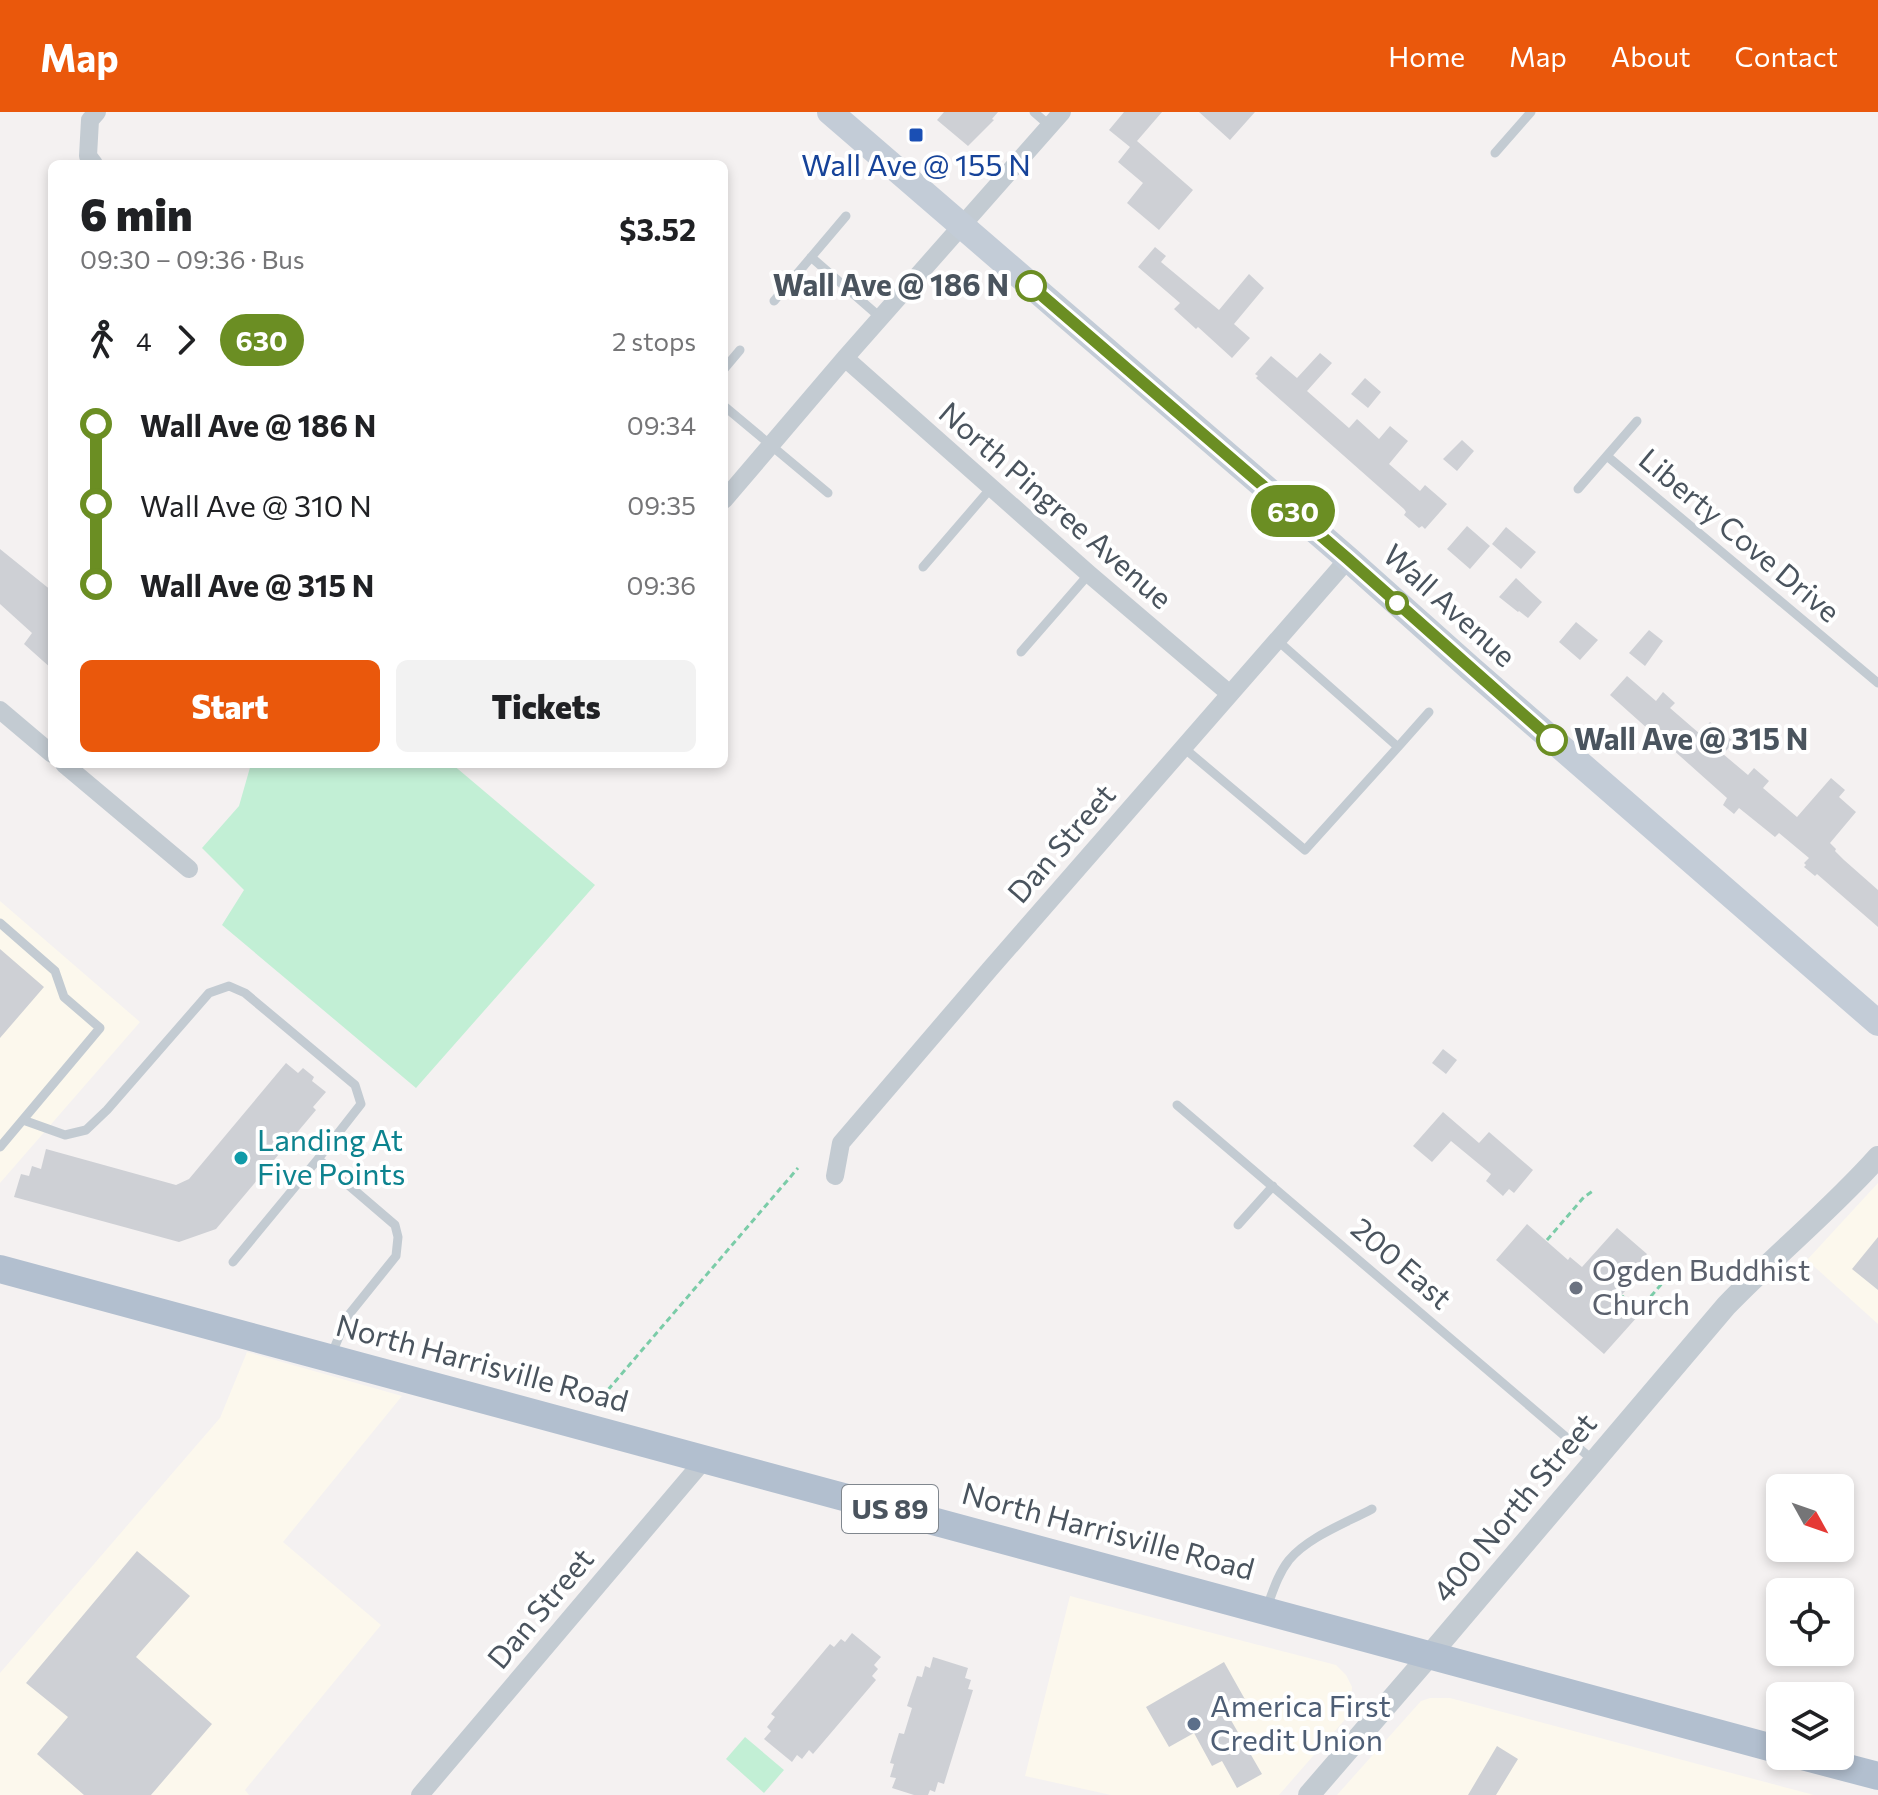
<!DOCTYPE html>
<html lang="en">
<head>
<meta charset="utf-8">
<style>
	body { margin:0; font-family:Commissioner,sans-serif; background:#f2f2f2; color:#202124; height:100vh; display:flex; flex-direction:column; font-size:30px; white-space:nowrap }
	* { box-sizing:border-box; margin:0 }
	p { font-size:26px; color:#757577 }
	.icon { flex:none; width:44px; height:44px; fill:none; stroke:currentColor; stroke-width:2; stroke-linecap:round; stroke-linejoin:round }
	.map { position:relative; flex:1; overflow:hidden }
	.details { position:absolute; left:48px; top:48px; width:680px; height:608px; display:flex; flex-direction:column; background:#fff; border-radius:12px; box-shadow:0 4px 12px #0003 }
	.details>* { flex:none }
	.badge { padding:0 16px; border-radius:26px; font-size:28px; line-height:52px }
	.needle { width:52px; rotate:130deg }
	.fabs { position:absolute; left:1766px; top:1362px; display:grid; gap:16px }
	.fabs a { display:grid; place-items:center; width:88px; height:88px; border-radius:12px; background:#fff; box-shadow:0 4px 12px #0003; font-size:40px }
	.map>.badge { position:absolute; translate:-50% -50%; box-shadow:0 0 0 4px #fff }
	.legs { display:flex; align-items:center; gap:12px; height:88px; padding:0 32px; font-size:26px }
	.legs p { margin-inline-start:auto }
	.head { display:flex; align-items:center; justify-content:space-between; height:136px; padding:0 32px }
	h1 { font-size:44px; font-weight:800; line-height:60px }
	.cta { display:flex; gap:16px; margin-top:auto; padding:16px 32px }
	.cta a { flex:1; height:92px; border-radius:12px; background:#ea580c; color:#fff; font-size:32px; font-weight:800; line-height:92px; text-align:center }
	.cta a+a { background:#f2f2f2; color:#202124 }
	ul { padding:0 32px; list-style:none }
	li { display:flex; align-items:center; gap:28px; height:80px; font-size:30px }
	li i { display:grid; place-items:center; width:12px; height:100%; margin:0 10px; background:currentColor }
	li i::after { content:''; width:20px; height:20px; margin:-10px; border:6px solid; border-radius:50%; background:#fff }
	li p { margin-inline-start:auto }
	li:first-child i { background:linear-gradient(#0000 50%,currentColor 0) }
	li:last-child i { background:linear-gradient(currentColor 50%,#0000 0) }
	header { display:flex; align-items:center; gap:48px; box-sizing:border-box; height:112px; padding:0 40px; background:#ea580c; color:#fff }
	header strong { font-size:38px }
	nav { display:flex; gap:44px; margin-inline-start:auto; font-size:28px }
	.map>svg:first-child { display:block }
	.commercial { fill:#fcf8ed }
	.green { fill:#c2efd5 }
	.building { fill:#ced0d5 }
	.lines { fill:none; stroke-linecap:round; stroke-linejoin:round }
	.path { stroke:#7bcca8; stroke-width:3; stroke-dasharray:6 4; stroke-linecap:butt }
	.service { stroke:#c3cbd2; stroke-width:9 }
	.minor { stroke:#c3cbd2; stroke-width:18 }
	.tertiary { stroke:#c3cbd2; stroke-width:22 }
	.secondary { stroke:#c3ccd7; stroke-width:26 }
	.primary { stroke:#b2bfcf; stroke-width:28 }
	.line-1-casing { stroke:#fff; stroke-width:18 }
	.line-1 { stroke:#6b8e23; stroke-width:12 }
	.transit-dot { fill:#1a4fb4; stroke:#fff; stroke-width:3 }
	.stop-1-dot { fill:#fff; stroke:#6b8e23; stroke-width:4 }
	.culture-dot { fill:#0f9aa8; stroke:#fff; stroke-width:3 }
	.worship-dot { fill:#6b7280; stroke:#fff; stroke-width:3 }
	.service-dot { fill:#5c6f8a; stroke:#fff; stroke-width:3 }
	.labels { text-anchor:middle; stroke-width:8; stroke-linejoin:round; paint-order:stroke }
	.shield { fill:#fff; stroke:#80878e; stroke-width:2 }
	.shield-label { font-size:28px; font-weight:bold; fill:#4a545e }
	.transit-label { font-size:30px; fill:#164399; stroke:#fff }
	.stop-label { font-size:30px; font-weight:bold; fill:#4a545e; stroke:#fff; text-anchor:end }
	.street-label { font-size:30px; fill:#4a545e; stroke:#fff }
	.culture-label { font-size:30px; fill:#0d838f; stroke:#fff; text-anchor:start }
	.worship-label { font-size:30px; fill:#5b616d; stroke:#fff; text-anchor:start }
	.service-label { font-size:30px; fill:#4e5e75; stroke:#fff; text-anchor:start }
</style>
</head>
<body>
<header>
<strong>Map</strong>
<nav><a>Home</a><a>Map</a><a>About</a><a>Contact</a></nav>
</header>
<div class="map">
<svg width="1878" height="1683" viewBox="0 0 1878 1683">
	<rect width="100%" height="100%" fill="#f4f1f1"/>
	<path class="commercial" d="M0 789 140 910 0 1071Z
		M1878 1071V1212L1807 1148Z
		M247 1240 402 1284 283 1430 381 1513 245 1678 249 1683H0V1561L220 1306Z
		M1070 1484 1336 1553 1346 1563 1352 1575 1351 1597 1348 1604 1279 1683H1111L1025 1664Z
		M1430 1586H1450L1814 1683H1337L1421 1589Z"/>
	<path class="green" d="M251 652H452L595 773 416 976 222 813 244 778 202 736 239 694Z
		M745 1625 784 1658 764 1681 726 1647Z"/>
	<path class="building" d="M944 0H998L992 7 994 8 968 34 937 8Z
		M1124 0H1162L1137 29 1193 78 1159 118 1127 91 1143 71 1118 50 1130 35 1109 18Z
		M1199 0H1255L1230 28Z
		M1155 135 1166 144 1161 150 1219 198 1249 162 1264 176 1234 212 1250 226 1232 246 1198 215 1196 217 1174 197 1180 191 1138 155Z
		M1320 241 1332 251 1307 279 1349 316 1357 307 1379 327 1390 314 1408 329 1389 352 1420 379 1425 373 1447 392 1425 417 1422 414 1419 416 1404 403 1406 400 1404 397 1256 266 1258 264 1255 262 1271 244 1297 266Z
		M1365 266 1381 280 1368 296 1351 282Z
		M1462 328 1474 339 1457 359 1443 347Z
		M1467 414 1490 434 1470 457 1447 437Z
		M1506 415 1536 440 1521 457 1492 432Z
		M0 437 52 479V557L24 532 32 521 0 492Z
		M1516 466 1542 490 1528 506 1519 499 1518 500 1499 485Z
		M1576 510 1598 528 1580 548 1559 530Z
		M1649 518 1663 529 1645 554 1629 541Z
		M1627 564 1656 589 1663 580 1675 591 1670 596 1700 622 1710 610 1734 630 1723 642 1748 663 1754 656 1769 669 1763 676 1797 705 1831 666 1845 678 1839 685 1856 700 1830 731 1836 737 1835 739 1844 748 1878 778V815L1817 762 1815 764 1804 755 1806 753 1804 751 1809 746 1779 721 1775 725 1739 696 1734 702 1723 693 1727 686 1662 628 1660 630 1646 618 1648 617 1610 583Z
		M0 837 44 875 0 926Z
		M1443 937 1457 948 1446 962 1432 951Z
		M286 951 298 961 303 956 314 965 312 969 326 980 313 995 316 998 216 1117 179 1130 14 1085 21 1062 29 1064 32 1054 41 1057 46 1037 176 1073 189 1067Z
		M1443 1000 1479 1031 1489 1020 1533 1058 1514 1081 1509 1077 1503 1084 1486 1069 1491 1062 1451 1029 1432 1050 1413 1034Z
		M1527 1112 1568 1148 1570 1145 1582 1155 1617 1116 1647 1142 1620 1173 1626 1178 1618 1187 1638 1204 1604 1242 1496 1148Z
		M1878 1125V1178L1852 1157Z
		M137 1439 190 1484 136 1545 212 1612 151 1683H84L37 1642 68 1605 26 1571Z
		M852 1521 881 1545 874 1553 878 1557 872 1564 876 1568 813 1642 809 1638 802 1647 797 1643 792 1650 764 1627 771 1619 767 1615 775 1605 771 1602 830 1532 834 1535 841 1527 845 1530Z
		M933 1545 968 1556 965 1566 971 1568 968 1577 973 1578 944 1672 938 1670 935 1680 930 1678 928 1683H914L892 1676 896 1666 890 1665 894 1652 890 1651 899 1621 904 1622 912 1596 907 1594 917 1564 922 1565 925 1554 930 1556Z
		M1224 1550 1247 1591 1228 1603 1262 1662 1237 1676 1222 1649 1212 1654 1194 1621 1169 1635 1146 1595Z
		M1497 1634 1518 1647 1496 1683H1468Z"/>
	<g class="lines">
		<path class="path" d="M1547 1128 1584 1085 1593 1079
			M1622 1184 1639 1198 1678 1153
			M595 1293 798 1056"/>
		<path class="service" d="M1034 0 1050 14
			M1495 41 1531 0
			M811 145 881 206
			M774 189 846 104
			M724 257 740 238
			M724 294 828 381
			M1607 344 1878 571
			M1578 377 1637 309
			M923 455 991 376
			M1021 540 1089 462
			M1398 635 1429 600
			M1184 636 1305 738 1398 635 1278 529
			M0 811 55 859 64 885 100 916 0 1035
			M1177 993 1594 1349
			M23 1008 65 1023 86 1018 107 998 209 881 229 874 245 881 355 973 361 992 318 1047 395 1113 398 1125 396 1144 347 1205 331 1244
			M1238 1113 1273 1074
			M233 1150 318 1047
			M1267 1495C1273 1479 1278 1462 1289 1448 1308 1425 1346 1411 1372 1397"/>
		<path class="minor" d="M94 52 88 44 90 8 97 0
			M845 246 1089 462 1230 582
			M724 388 845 246 1062 0
			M0 598 52 642
			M64 652 189 757
			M835 1064 841 1031 990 857 1348 447
			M420 1683 705 1347"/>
		<path class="tertiary" d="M1309 1683 1429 1544 1726 1194C1775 1143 1831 1098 1878 1045"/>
		<path class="secondary" d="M830 0 1348 447 1470 556 1878 911"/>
		<path class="primary" d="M0 1157 1780 1638
			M1802 1644 1878 1664"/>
	</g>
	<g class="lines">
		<g class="line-1-casing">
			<path id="line-1" d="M1031 174 1348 447 1552 628"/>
		</g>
		<use href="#line-1" class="line-1"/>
	</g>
	<rect class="transit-dot" x="908" y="15" width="16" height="16" rx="4"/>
	<g class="stop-1-dot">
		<circle cx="1031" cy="174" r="14"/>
		<circle cx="1397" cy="491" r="10"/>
		<circle cx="1552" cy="628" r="14"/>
	</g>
	<circle class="culture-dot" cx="241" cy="1046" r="8"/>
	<circle class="worship-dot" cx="1576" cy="1176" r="8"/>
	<circle class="service-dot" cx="1194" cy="1612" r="8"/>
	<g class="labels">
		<rect class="shield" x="842" y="1373" width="96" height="48" rx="6"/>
		<g class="shield-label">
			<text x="890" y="1407">US 89</text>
		</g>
		<g class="transit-label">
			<text x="916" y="64">Wall Ave @ 155 N</text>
		</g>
		<g class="stop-label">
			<text x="1009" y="184">Wall Ave @ 186 N</text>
			<text x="1574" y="638" text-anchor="start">Wall Ave @ 315 N</text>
		</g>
		<g class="street-label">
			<text transform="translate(1055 394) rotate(41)" y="10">North Pingree Avenue</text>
			<text transform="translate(1739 424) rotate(40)" y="10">Liberty Cove Drive</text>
			<text transform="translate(1449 494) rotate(42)" y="10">Wall Avenue</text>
			<text transform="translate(1062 732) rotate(-49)" y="10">Dan Street</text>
			<text transform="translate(1401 1152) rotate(41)" y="10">200 East</text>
			<text transform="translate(482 1252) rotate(15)" y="10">North Harrisville Road</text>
			<text transform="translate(1515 1396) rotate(-50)" y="10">400 North Street</text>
			<text transform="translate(1108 1420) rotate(15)" y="10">North Harrisville Road</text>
			<text transform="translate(541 1497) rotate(-50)" y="10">Dan Street</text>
		</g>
		<g class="culture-label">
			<text x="257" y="1039">Landing At<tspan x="257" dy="34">Five Points</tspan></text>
		</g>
		<g class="worship-label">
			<text x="1592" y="1169">Ogden Buddhist<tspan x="1592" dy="34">Church</tspan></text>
		</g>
		<g class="service-label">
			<text x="1210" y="1605">America First<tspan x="1210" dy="34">Credit Union</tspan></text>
		</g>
	</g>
</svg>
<div class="fabs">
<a><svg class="needle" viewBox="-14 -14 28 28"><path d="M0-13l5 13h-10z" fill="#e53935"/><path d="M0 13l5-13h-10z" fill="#757577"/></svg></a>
<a><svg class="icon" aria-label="locate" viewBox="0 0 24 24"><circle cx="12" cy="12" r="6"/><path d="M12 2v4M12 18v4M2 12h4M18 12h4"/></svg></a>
<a><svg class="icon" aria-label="layers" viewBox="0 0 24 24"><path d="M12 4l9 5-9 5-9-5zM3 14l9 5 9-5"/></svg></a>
</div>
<b class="badge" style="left:1293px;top:399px;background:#6b8e23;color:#fff">630</b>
<section class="details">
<div class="head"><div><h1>6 min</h1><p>09:30 – 09:36 · Bus</p></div><b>$3.52</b></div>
<div class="legs"><svg class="icon" aria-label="walk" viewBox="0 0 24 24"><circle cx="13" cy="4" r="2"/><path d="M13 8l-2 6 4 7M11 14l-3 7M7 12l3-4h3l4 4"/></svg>4<svg class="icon" aria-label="forward" viewBox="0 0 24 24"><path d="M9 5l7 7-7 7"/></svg><b class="badge" style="background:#6b8e23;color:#fff">630</b><p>2 stops</p></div>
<ul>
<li><i style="color:#6b8e23"></i><b>Wall Ave @ 186 N</b><p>09:34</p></li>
<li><i style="color:#6b8e23"></i><span>Wall Ave @ 310 N</span><p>09:35</p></li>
<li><i style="color:#6b8e23"></i><b>Wall Ave @ 315 N</b><p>09:36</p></li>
</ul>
<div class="cta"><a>Start</a><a>Tickets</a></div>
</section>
</div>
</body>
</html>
